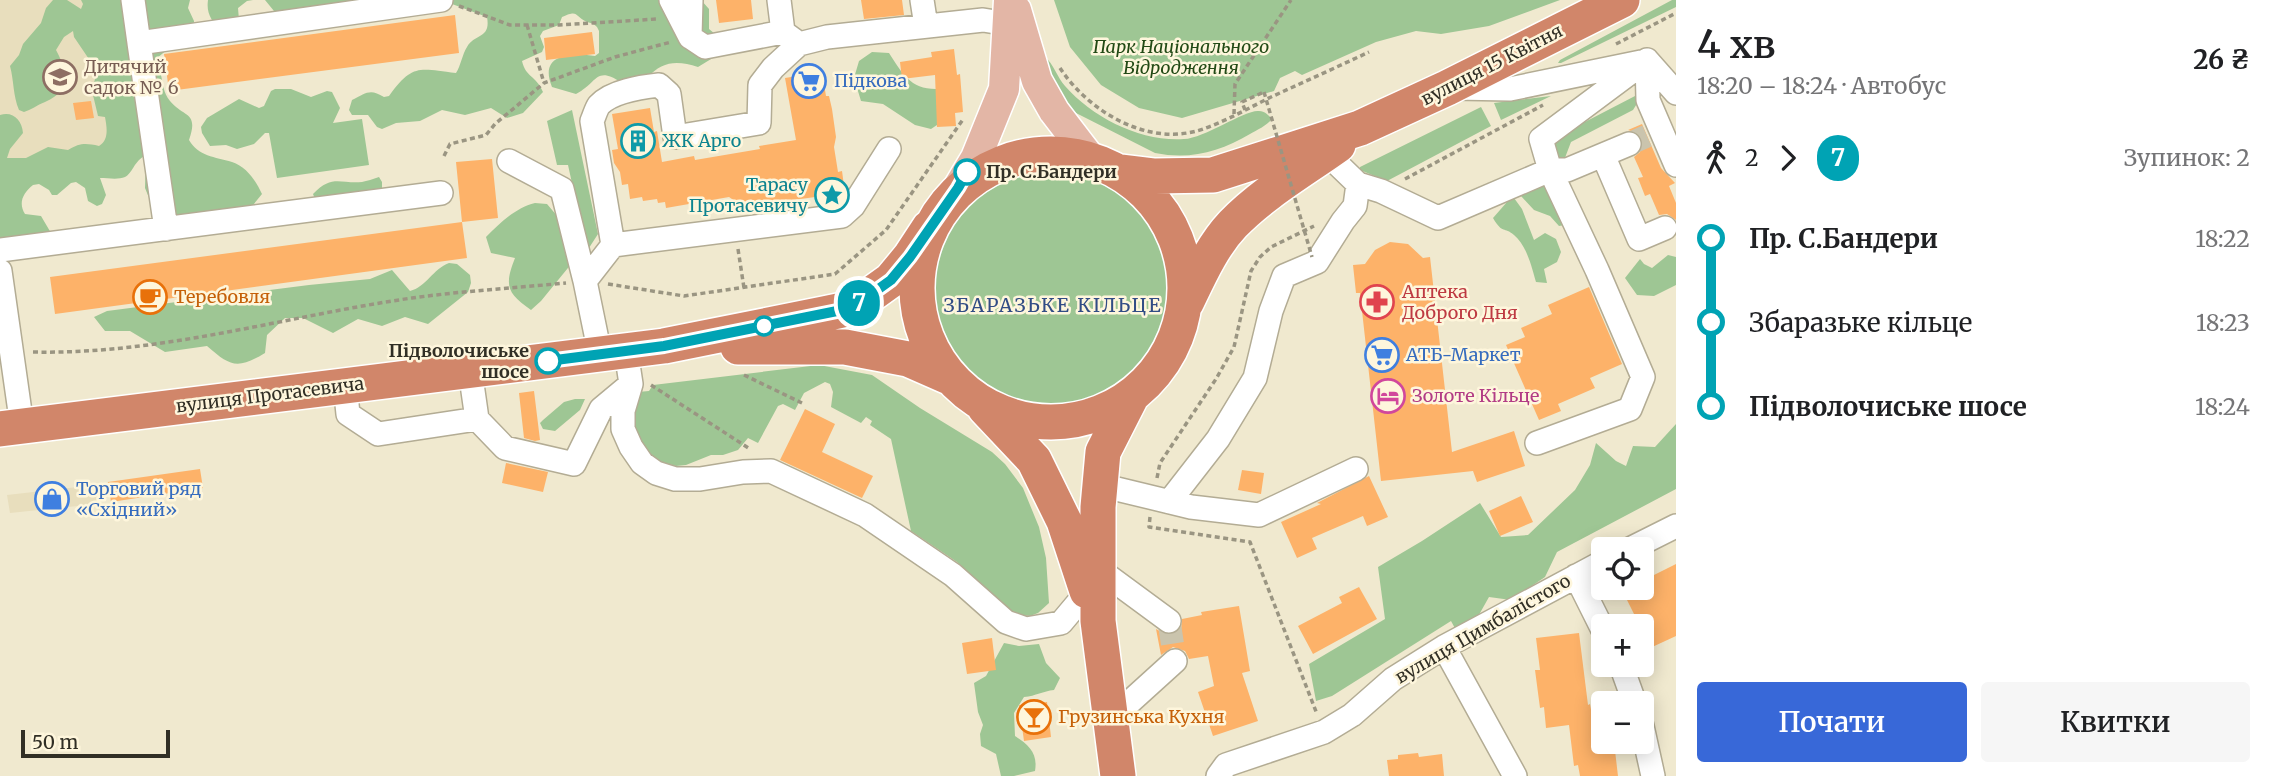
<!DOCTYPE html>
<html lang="uk">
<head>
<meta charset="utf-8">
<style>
	body { margin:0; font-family:Merriweather,serif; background:#f6f6f6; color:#202124; height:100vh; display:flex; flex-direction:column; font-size:26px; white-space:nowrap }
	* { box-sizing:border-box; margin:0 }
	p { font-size:23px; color:#757577 }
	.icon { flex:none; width:38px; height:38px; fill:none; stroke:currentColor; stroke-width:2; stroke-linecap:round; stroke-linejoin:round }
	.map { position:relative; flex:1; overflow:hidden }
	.sheet { display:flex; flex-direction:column; background:#fff; width:595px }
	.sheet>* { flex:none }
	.badge { padding:0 14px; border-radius:23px; font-size:24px; line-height:46px }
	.buttons { position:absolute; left:1591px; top:537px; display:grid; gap:14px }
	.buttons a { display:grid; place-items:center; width:63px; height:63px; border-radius:7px; background:#fff; box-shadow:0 4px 18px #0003; font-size:35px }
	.scale { position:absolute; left:21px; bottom:18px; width:149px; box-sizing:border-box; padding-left:7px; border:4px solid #312f25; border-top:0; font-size:19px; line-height:24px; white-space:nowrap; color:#312f25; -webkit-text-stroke:5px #fef6dc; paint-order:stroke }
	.map>.badge { position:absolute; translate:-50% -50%; box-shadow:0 0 0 4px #fff }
	.legs { display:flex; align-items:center; gap:10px; height:77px; padding:0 21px; font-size:23px }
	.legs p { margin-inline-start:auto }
	.summary { display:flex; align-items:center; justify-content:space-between; height:119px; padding:0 21px }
	h1 { font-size:38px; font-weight:600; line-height:52px }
	.cta { display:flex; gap:14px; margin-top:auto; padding:14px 21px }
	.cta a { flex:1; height:80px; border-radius:7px; background:#3868d8; color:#fff; font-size:28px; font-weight:600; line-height:80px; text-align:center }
	.cta a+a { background:#f6f6f6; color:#202124 }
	ul { padding:0 21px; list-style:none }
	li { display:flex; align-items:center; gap:24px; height:84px; font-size:26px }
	li i { display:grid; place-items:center; width:10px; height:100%; margin:0 9px; background:currentColor }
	li i::after { content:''; width:18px; height:18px; margin:-9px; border:5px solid; border-radius:50%; background:#fff }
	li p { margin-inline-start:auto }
	li:first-child i { background:linear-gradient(#0000 50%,currentColor 0) }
	li:last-child i { background:linear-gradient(currentColor 50%,#0000 0) }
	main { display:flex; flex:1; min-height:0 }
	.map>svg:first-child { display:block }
	.built { fill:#e8debd }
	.green { fill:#9ec694 }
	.building { fill:#fdb269 }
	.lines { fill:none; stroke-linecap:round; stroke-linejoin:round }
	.minor-tunnel { stroke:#cac4ad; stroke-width:23; stroke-dasharray:23 11; stroke-linecap:butt }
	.minor-casing { stroke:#b3ac94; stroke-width:26 }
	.major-casing { stroke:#fff; stroke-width:33 }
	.highway-casing { stroke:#fff; stroke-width:38 }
	.path { stroke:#9a9582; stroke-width:3.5; stroke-dasharray:5 3.5; stroke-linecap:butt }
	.minor { stroke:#fff; stroke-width:23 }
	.major { stroke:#e3b6a6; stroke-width:30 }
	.highway { stroke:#d1866a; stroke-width:35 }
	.path-bridge { stroke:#9a9582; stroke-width:3.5; stroke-dasharray:5 3.5; stroke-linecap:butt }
	.line-1-casing { stroke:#fff; stroke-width:16 }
	.line-1 { stroke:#00a3b4; stroke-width:10 }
	.stop-1-dot { fill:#fff; stroke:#00a3b4; stroke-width:3.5 }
	.labels { text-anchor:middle; stroke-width:5; stroke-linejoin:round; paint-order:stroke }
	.park-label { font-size:18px; font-style:italic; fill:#224a15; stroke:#fef6dc }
	.street-label { font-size:18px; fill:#312f25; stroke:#fef6dc }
	.education-label { font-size:18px; fill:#785e54; stroke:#fef6dc; text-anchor:start }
	.shop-label { font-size:18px; fill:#366cbe; stroke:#fef6dc; text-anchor:start }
	.culture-label { font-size:18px; fill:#0d838f; stroke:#fef6dc; text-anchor:start }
	.stop-label { font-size:18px; font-weight:bold; fill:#312f25; stroke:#fef6dc; text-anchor:start }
	.health-label { font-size:18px; fill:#be3a42; stroke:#fef6dc; text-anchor:start }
	.food-label { font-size:18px; fill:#c56008; stroke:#fef6dc; text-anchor:start }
	.hotel-label { font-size:18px; fill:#b23c85; stroke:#fef6dc; text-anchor:start }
	.neighbourhood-label { font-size:19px; letter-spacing:2px; fill:#314c85; stroke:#fef6dc }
</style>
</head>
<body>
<main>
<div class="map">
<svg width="1676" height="776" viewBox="0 0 1676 776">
	<rect width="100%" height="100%" fill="#f0e9cf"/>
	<path class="built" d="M0 0H109L130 154 0 171Z
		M95 485 97 504 10 513 7 495Z"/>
	<path class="green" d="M53 0H67L81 9 83 4 81 0H190L188 8 194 21V27L156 59C156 67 160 68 161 75 163 84 163 92 170 101 184 118 199 111 189 140 198 156 215 157 232 162 247 167 256 181 262 194L249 210 196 226 156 215 145 188 146 155C133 162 133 173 125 177 118 180 108 178 100 178L106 195 102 204 97 206 88 201 85 188 76 182 71 183 57 195H52L49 190 39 184 33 185C23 193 18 203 25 214L41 216 51 233 26 237H0V115C13 111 22 120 23 133L10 149 7 158H26L48 147 68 150C80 143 85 143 99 146 109 140 107 128 105 117L98 116 92 91 97 71 74 37 73 31 64 37 56 50C68 73 72 90 45 102 37 105 31 110 24 112L19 110C13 96 14 81 10 66L19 55 23 44 41 23 46 8Z
		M208 0H253L247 1 238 8 239 20 221 31C212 21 206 14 208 0Z
		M265 0H366L280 25 274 11Z
		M396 0H701L709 9V29L727 44 716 56 698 67C677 60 662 61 647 78L622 83C595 65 598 83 576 94L552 87C538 53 572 53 595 56L599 53V31L597 27C594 24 591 23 587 22 574 16 579 9 562 17L559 25 543 31 540 36 544 47 542 52 522 61C526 78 536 75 543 92L523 113 507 118 491 108 465 115 442 110 420 121 396 123 382 129 377 127 368 115H352L349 110 352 100C366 93 370 88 384 97L389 96C413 63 419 69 456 73 461 65 462 55 467 47 475 33 491 39 487 17L452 4Z
		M1054 0H1560L1489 26 1441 34 1416 31 1376 42 1302 75 1295 71 1280 78 1274 91 1182 118 1139 108 1101 85 1070 47Z
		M1672 0H1676V7L1561 63H1558L1560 60Z
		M872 52 889 53C902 73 910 89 936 89L943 121 931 129 915 125 883 104 861 101 854 78 859 61Z
		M1044 56C1054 64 1057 77 1065 86 1093 118 1141 142 1184 139 1205 138 1246 109 1259 111 1265 111 1268 115 1272 119 1266 126 1257 130 1250 134 1220 152 1190 160 1155 153L1076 113 1053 90Z
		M275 89H291L311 97 327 91 332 92 340 108 333 123 362 119 369 165 277 178 269 133H265L254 144 237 149 226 145 210 146 202 133 201 127 207 118 239 99 259 108 264 106 271 91Z
		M1551 96 1501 120 1494 103Z
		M1635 96 1638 102 1633 110 1571 142 1563 163 1557 165 1549 143 1554 138Z
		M1481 107 1491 126 1387 181 1360 170V167Z
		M572 110 598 234 587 251 568 165H557L547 121Z
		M931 289a118 118 0 1 1 236 0a118 118 0 1 1-236 0Z
		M379 177 382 182V193L317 204 313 194C332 174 340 184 362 182 367 181 373 179 379 177Z
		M1544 182 1565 225 1559 226 1550 216 1534 210 1521 196 1525 189Z
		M1514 198 1522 209 1534 240 1545 233 1556 239 1561 252 1557 262 1544 269 1547 283 1536 282C1532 268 1527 246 1514 235 1504 226 1503 235 1493 218L1507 202Z
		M535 203 547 204 558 217 572 263 541 301 531 310C507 293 504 286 515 258L491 253 486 237C500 223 515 208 535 203Z
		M1668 255 1676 257V285L1654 296 1637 295 1625 278 1640 259 1644 264 1652 268Z
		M449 263 457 264 470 275 471 283 468 292 428 324 405 317 382 326 358 319 333 333 303 318H285L267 335 265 353C237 370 230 366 207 346L165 352 130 331H105L94 317 107 311 309 285 370 279 392 270 410 291C426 287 433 269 449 263Z
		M819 365 872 375 920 408 992 452 1005 464 1023 488 1039 527 1046 558 1049 603 1038 613 1030 616 1012 614 957 562 911 531 891 439 870 425 872 421 866 417 861 423 831 407 833 392 830 384 825 382 804 393 795 410 783 404 778 406 758 443 748 438 738 450 723 455H711L686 465 676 466 655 460 647 454 631 422 638 392 649 391 653 385Z
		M575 399H585L580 410 555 431 543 429 540 423 543 420 564 402Z
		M1676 424V489L1557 552 1545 577 1511 600 1489 597 1463 643 1451 621 1332 696 1316 701 1309 664 1385 619 1378 567 1422 541 1480 503 1501 537 1528 535 1575 490 1590 465 1596 443 1616 461 1626 466 1633 446 1655 447Z
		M1004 643 1019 646 1039 644 1046 663 1060 678 1054 690C1043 691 1036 696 1024 697L1014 713 1015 736C1029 745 1038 753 1035 771L1014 776H1001L996 754 981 746 980 734 983 725 978 712 974 683 986 676Z"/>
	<path class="building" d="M716 0H751L753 19 719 23Z
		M861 0H902L904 15 864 19Z
		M455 15 459 53 169 91 164 54Z
		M592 32 595 54 546 60 544 38Z
		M954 49 957 75 960 74 963 112 955 113 956 126 937 127 935 75 902 79 900 62 932 57 931 52Z
		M822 72 826 96H829L832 109 836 137 834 147 838 172 842 171 845 193 763 204 738 203 729 197 666 208 665 202 658 203 657 199 643 201 642 197 630 199 628 184 622 185 620 172 614 163 612 150 618 149 612 114 650 108 654 132 657 131 662 162 694 156 695 160 760 149 759 146 796 140 785 78Z
		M91 101 94 118 76 120 73 103Z
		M1642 124 1661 168 1675 183 1669 186 1676 203V220L1667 214 1659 215 1650 194 1645 196 1638 178 1643 177 1634 157 1640 152 1642 139 1637 133 1628 130Z
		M492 159 498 218 462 222 456 162Z
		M462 222 467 258 55 314 50 277Z
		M1390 242 1408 244 1423 258 1430 257 1452 452 1514 431 1525 466 1477 482 1473 471 1381 481 1360 293H1356L1353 265 1365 264 1375 250Z
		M1589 287 1622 364 1590 378 1595 388 1558 404 1561 411 1539 420 1506 345 1525 337 1521 328 1552 314 1548 305Z
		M534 391 540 440 535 441 524 438 519 393Z
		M805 409 835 424 822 452 873 476 862 498 780 460Z
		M506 463 548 472 543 492 502 483Z
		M200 469 203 488 111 502 108 482Z
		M1242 470 1264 473 1261 494 1238 490Z
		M1369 476 1388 517 1367 526 1363 516 1312 538 1317 549 1297 558 1281 522 1321 504 1317 503Z
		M1521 496 1533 522 1500 536 1489 511Z
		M1676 564V636L1650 648 1642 626H1640L1621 588H1642V581Z
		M1359 587 1377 619 1313 654 1298 626 1342 603 1339 597Z
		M1239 606 1250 671 1242 673 1258 721 1213 736 1198 692 1214 686 1208 656 1189 659 1185 651 1173 647 1161 655 1156 629 1167 635 1174 634 1181 629 1182 619 1202 615 1201 612Z
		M1579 633 1588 705 1590 704 1593 721 1603 720V742H1614L1618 776H1580L1578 765 1574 766 1569 725 1546 728 1544 707 1540 708 1535 670H1540L1536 638Z
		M992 638 996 670 967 674 962 643Z
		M1047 702 1051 737 1024 741 1019 705Z
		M1418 753 1419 757 1442 754 1444 776H1389L1387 760 1398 759V755Z"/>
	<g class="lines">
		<path class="minor-tunnel" d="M1629 144 1647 136
			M1169 621 1175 661"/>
		<g class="minor-casing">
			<path id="minor" d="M133 0 139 43
				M671 0 690 37 705 47 783 32
				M779 0 783 32 794 40
				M922 0 926 26
				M690 37 691 0
				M1647 60 1648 100 1676 165
				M1647 60 1676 93
				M1454 88 1510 89 1641 62
				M1326 153 1358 184 1381 191 1438 218 1550 170 1541 139 1647 60
				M1603 155 1639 239 1665 228
				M509 161 562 189 585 281 600 354
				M166 229 139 43 441 0
				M613 245 592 121C594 117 596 109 599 105 612 91 641 87 659 85L669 94 675 137 759 123 760 85 773 68 799 44 827 37 983 20 1008 24
				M0 250 441 193
				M0 271 22 426
				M585 281 613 245 842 216 853 206 889 149
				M626 351 631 384 623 411V429L631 447 642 463 656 473 675 479H700L743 472 771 471 865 515 953 575 1006 622 1026 629 1061 623 1087 592
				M470 370 477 419 505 448 574 464 601 409 631 384
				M345 385 348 414 378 434 477 419
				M1537 443 1630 409 1643 377 1597 270 1550 170H1567L1629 144
				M1100 485 1191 507 1259 515 1356 469
				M1169 502 1218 439 1255 378 1271 311 1284 276 1317 262 1343 221 1355 206 1358 184
				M1628 550 1676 526
				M1097 568 1169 621
				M1576 576 1603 630
				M1444 647 1515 776
				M1621 665 1635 704
				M1111 719 1175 661
				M1642 726 1653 776
				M1218 776 1226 765 1324 732 1352 715 1393 679 1444 647 1603 562"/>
		</g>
		<g class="major-casing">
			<path id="major" d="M1016 10 1037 81 1054 111 1090 158
				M958 188 976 158 1004 89 1009 0"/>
		</g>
		<g class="highway-casing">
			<path id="highway" d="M917 288a134 134 0 1 1 268 0a134 134 0 1 1-268 0Z
				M1122 172 1155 176 1213 175 1360 128 1447 88 1622 0
				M1186 303C1199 276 1212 246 1233 224 1263 193 1303 170 1338 145
				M738 347H845L908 359 949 377
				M985 408 1034 460 1064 521 1087 591
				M0 429 664 346 824 314 852 308 891 280 910 257 929 228
				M1118 776 1098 621V507L1103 452 1131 397"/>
		</g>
		<path class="path" d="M459 6 510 25H559L657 19
			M527 25 544 83
			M1616 44 1676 13
			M1060 68C1089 112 1149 148 1203 129 1226 121 1249 108 1271 97 1304 82 1337 67 1369 52
			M1245 110 1242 102 1264 92
			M1234 114 1235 84 1291 0
			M444 156 450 144 486 135 495 124 544 83 615 57 671 42
			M1405 179 1543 105
			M738 249 744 288
			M608 284 684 296 835 274 886 230 964 118
			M33 352C160 355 286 316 412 298 463 291 514 288 566 283
			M744 375 802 403
			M651 385 750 449
			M1157 478 1160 463 1216 379 1234 347 1251 271 1260 257 1271 247 1314 226
			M1150 517 1149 527 1250 542 1317 714"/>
		<use href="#minor" class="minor"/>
		<use href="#major" class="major"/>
		<use href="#highway" class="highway"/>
		<path class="path-bridge" d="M1264 92 1312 257"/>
	</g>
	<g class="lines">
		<g class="line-1-casing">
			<path id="line-1" d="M548 361 664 346 852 308 891 280 910 257 958 188 967 172"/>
		</g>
		<use href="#line-1" class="line-1"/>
	</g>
	<defs>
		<g id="school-ring" transform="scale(1.75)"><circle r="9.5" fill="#fef6dc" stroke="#8d6e63" stroke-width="1.5"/><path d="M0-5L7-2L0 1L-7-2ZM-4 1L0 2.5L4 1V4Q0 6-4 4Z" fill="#8d6e63"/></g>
		<g id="supermarket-ring" transform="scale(1.75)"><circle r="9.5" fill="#fef6dc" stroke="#3f7fe0" stroke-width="1.5"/><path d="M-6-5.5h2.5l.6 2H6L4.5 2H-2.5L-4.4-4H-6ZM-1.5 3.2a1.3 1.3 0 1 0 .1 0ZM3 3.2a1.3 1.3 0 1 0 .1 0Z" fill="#3f7fe0"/></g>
		<g id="building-ring" transform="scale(1.75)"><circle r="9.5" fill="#fef6dc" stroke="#0f9aa8" stroke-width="1.5"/><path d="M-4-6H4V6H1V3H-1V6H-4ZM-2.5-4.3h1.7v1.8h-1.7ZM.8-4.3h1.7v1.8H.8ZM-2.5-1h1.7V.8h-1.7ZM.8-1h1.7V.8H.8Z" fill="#0f9aa8"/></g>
		<g id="sight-ring" transform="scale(1.75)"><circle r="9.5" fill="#fef6dc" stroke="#0f9aa8" stroke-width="1.5"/><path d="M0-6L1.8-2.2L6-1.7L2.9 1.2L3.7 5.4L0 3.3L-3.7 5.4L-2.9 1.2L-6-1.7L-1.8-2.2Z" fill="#0f9aa8"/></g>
		<g id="cafe-ring" transform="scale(1.75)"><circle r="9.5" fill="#fef6dc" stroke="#e8710a" stroke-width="1.5"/><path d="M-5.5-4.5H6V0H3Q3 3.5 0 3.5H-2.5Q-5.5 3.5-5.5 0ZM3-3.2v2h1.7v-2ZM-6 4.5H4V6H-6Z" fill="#e8710a"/></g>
		<g id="pharmacy-ring" transform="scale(1.75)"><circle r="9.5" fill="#fef6dc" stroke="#e0444e" stroke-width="1.5"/><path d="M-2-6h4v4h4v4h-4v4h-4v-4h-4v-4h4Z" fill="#e0444e"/></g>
		<g id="hotel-ring" transform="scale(1.75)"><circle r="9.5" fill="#fef6dc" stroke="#d1479c" stroke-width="1.5"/><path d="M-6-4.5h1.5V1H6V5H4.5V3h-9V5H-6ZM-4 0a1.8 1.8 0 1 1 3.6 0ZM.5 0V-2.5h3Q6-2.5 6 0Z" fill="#d1479c"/></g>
		<g id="shop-ring" transform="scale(1.75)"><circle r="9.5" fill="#fef6dc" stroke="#3f7fe0" stroke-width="1.5"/><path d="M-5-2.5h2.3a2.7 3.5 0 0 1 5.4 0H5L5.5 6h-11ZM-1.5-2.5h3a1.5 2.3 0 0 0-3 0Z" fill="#3f7fe0"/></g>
		<g id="bar-ring" transform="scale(1.75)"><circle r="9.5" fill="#fef6dc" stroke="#e8710a" stroke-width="1.5"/><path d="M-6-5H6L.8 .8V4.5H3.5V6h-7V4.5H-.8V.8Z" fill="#e8710a"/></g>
	</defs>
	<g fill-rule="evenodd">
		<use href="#school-ring" x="60" y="77"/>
		<use href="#supermarket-ring" x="809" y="81"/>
		<use href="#building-ring" x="638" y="141"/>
		<use href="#sight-ring" x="832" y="195"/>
		<use href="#cafe-ring" x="150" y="297"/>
		<use href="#pharmacy-ring" x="1377" y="302"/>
		<use href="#supermarket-ring" x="1382" y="355"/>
		<use href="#hotel-ring" x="1388" y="396"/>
		<use href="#shop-ring" x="52" y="499"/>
		<use href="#bar-ring" x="1034" y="717"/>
	</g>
	<g class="stop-1-dot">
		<circle cx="967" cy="172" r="12"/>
		<circle cx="764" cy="326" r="9"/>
		<circle cx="548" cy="361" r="12"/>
	</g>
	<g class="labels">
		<g class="park-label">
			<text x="1181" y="53">Парк Національного<tspan x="1181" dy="21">Відродження</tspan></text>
		</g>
		<g class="street-label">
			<text transform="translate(1492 65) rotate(-27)" y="6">вулиця 15 Квітня</text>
			<text transform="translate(270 395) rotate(-7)" y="6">вулиця Протасевича</text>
			<text transform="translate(1483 629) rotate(-30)" y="6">вулиця Цимбалістого</text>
		</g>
		<g class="education-label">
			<text x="84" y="73">Дитячий<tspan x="84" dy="21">садок № 6</tspan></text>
		</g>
		<g class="shop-label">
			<text x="834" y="87">Підкова</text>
			<text x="1406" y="361">АТБ-Маркет</text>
			<text x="76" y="495">Торговий ряд<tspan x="76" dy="21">«Східний»</tspan></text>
		</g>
		<g class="culture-label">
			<text x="662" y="147">ЖК Арго</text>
			<text x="808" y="191" text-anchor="end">Тарасу<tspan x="808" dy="21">Протасевичу</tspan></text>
		</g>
		<g class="stop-label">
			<text x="986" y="178">Пр. С.Бандери</text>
			<text x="529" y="357" text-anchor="end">Підволочиське<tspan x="529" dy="21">шосе</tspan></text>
		</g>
		<g class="health-label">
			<text x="1402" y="298">Аптека<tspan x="1402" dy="21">Доброго Дня</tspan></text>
		</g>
		<g class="food-label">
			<text x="174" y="303">Теребовля</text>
			<text x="1058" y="723">Грузинська Кухня</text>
		</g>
		<g class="hotel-label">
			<text x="1412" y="402">Золоте Кільце</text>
		</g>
		<g class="neighbourhood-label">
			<text x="1053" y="312">ЗБАРАЗЬКЕ КІЛЬЦЕ</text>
		</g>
	</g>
</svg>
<div class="buttons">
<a><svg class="icon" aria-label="locate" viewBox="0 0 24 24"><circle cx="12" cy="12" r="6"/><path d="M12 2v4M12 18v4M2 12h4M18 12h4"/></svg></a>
<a>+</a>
<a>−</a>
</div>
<div class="scale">50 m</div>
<b class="badge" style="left:859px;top:303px;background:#00a3b4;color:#fff">7</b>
</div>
<section class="sheet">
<div class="summary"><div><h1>4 хв</h1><p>18:20 – 18:24 · Автобус</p></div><b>26 ₴</b></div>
<div class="legs"><svg class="icon" aria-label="walk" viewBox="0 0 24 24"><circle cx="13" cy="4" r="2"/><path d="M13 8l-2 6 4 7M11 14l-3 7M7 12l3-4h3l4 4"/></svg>2<svg class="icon" aria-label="forward" viewBox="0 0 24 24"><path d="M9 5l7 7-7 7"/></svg><b class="badge" style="background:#00a3b4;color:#fff">7</b><p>Зупинок: 2</p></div>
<ul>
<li><i style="color:#00a3b4"></i><b>Пр. С.Бандери</b><p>18:22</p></li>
<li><i style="color:#00a3b4"></i><span>Збаразьке кільце</span><p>18:23</p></li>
<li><i style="color:#00a3b4"></i><b>Підволочиське шосе</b><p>18:24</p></li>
</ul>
<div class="cta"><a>Почати</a><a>Квитки</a></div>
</section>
</main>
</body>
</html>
